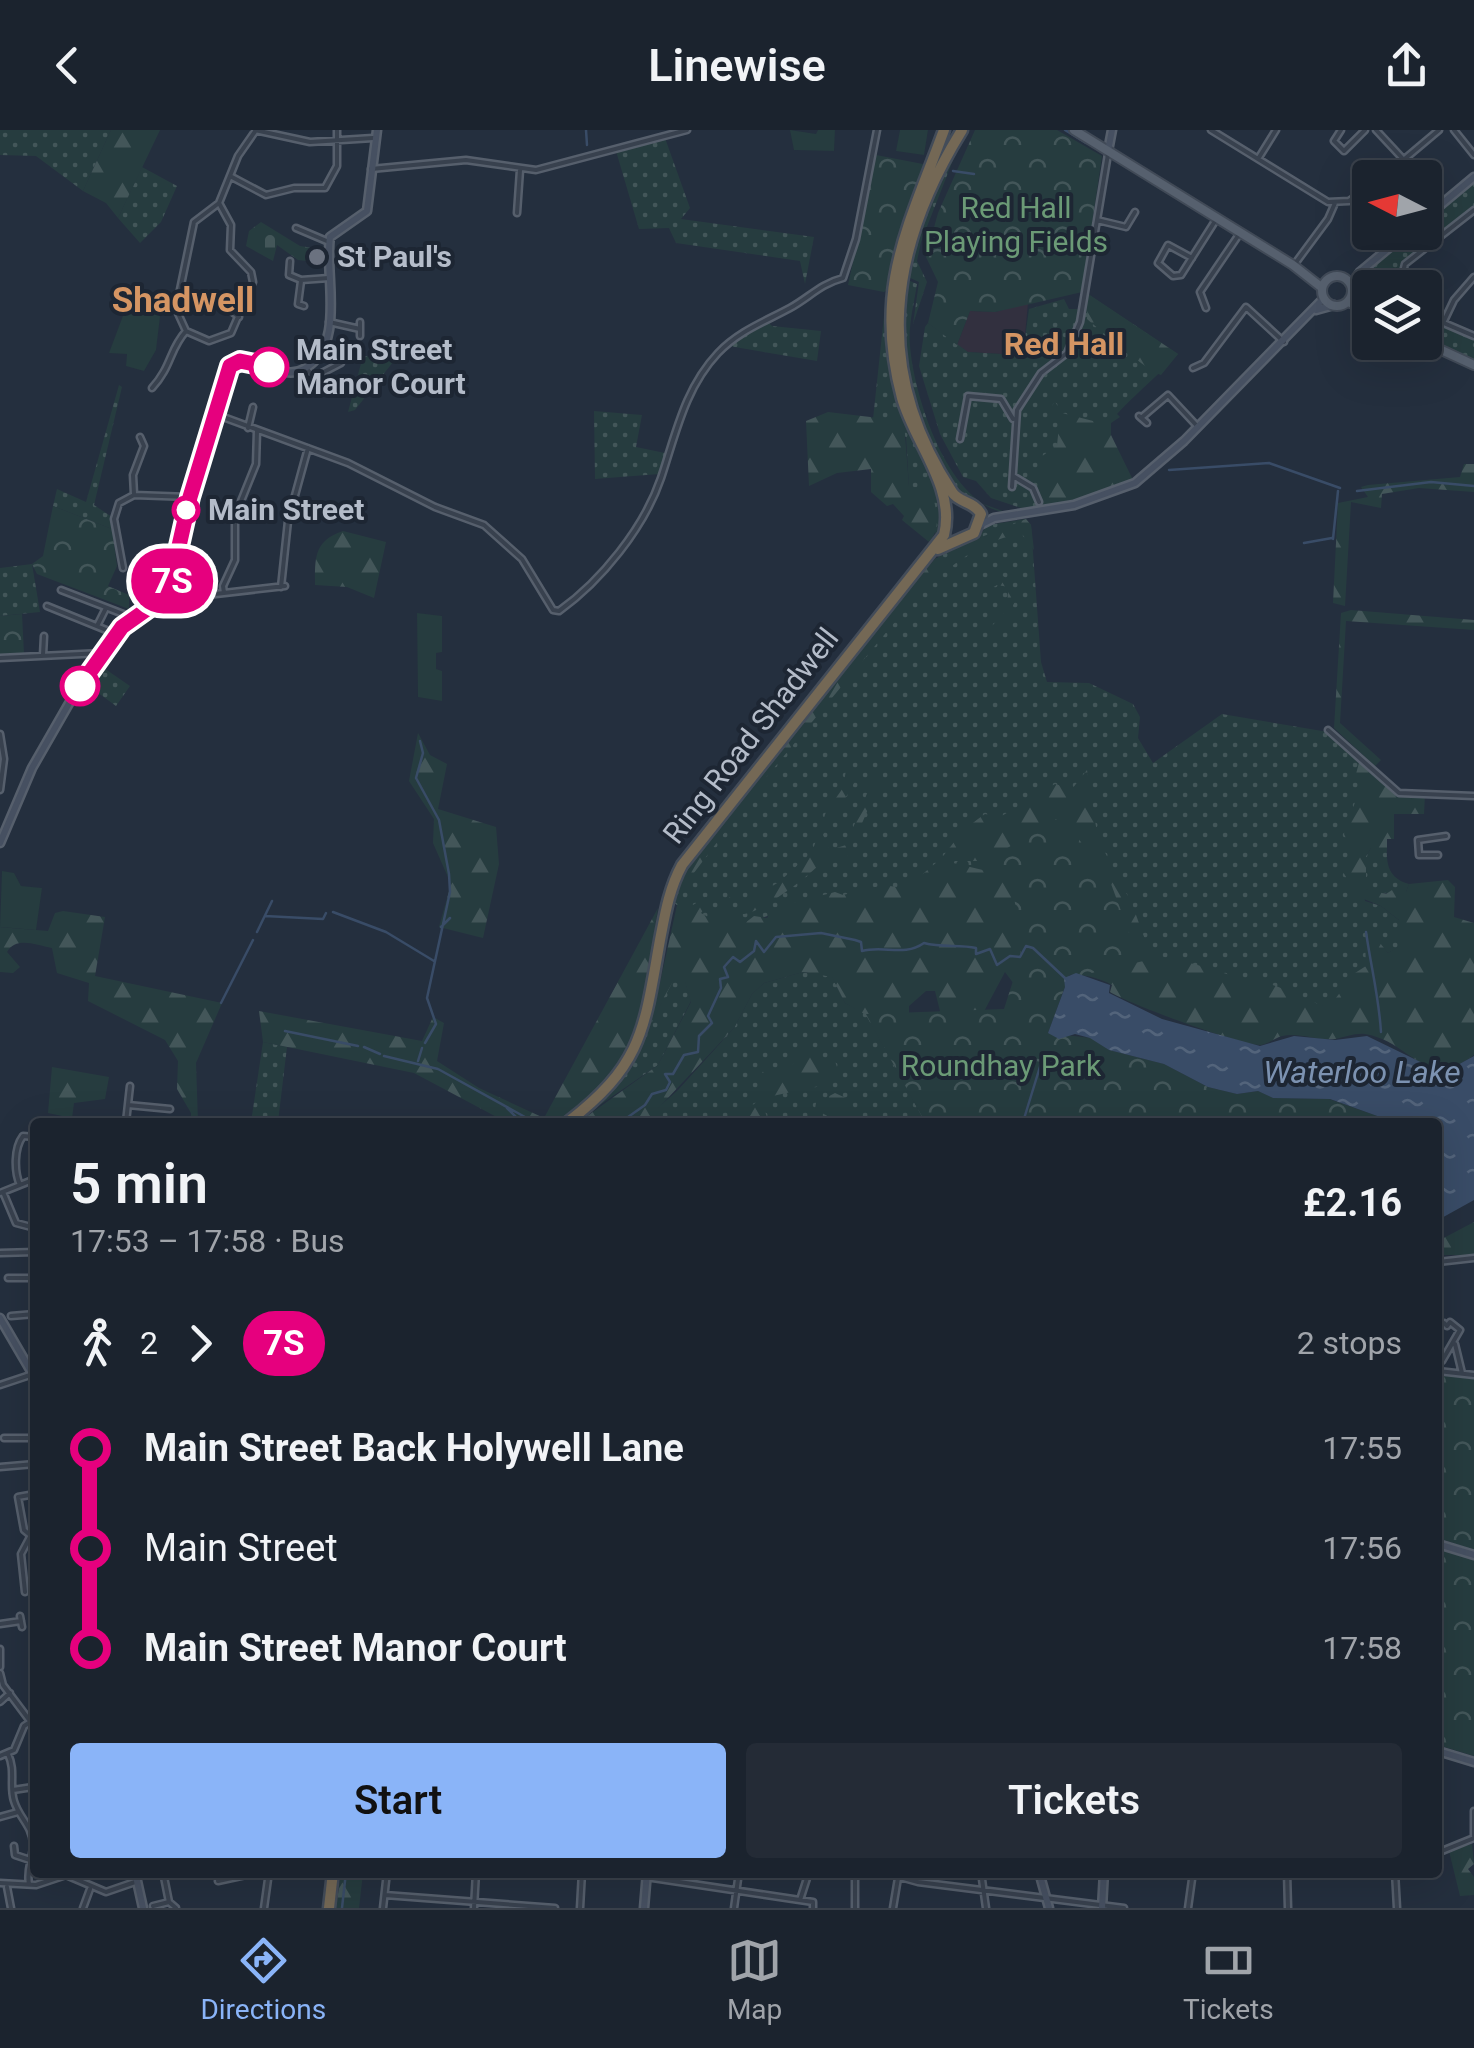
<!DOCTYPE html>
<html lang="en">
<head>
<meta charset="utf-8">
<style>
	body { margin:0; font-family:Roboto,sans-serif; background:#242b36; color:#f1f3f6; height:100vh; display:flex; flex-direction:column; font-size:38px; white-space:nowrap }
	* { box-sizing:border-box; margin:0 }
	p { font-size:32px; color:#a0a4aa }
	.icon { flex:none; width:55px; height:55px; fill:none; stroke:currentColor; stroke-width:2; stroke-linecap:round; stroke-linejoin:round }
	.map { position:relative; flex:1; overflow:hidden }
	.drawer { position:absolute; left:30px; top:988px; width:1412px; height:760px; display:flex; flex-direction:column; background:#1b232e; border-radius:10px; box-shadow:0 10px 40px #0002,0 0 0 2px #39404a }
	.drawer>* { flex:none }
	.badge { padding:0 20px; border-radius:32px; font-size:35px; line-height:65px }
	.needle { width:65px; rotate:276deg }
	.buttons { position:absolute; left:1352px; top:30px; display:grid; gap:20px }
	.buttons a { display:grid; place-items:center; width:90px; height:90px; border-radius:10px; background:#1b232e; box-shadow:0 10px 40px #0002,0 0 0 2px #39404a; font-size:50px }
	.map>.badge { position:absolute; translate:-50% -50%; box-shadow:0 0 0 5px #fff }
	.legs { display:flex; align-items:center; gap:15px; height:110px; padding:0 40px; font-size:32px }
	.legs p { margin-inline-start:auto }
	.head { display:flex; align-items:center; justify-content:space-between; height:170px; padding:0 40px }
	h1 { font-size:55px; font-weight:600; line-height:75px }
	.primary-button { display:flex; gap:20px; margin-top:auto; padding:20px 40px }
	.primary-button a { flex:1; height:115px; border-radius:10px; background:#8ab4f8; color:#111; font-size:40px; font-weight:600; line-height:115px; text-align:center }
	.primary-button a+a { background:#242b36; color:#f1f3f6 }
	ul { padding:0 40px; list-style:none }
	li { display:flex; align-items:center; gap:35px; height:100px; font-size:38px }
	li i { display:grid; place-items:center; width:15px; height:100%; margin:0 12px; background:currentColor }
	li i::after { content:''; width:25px; height:25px; margin:-12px; border:8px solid; border-radius:50%; background:#1b232e }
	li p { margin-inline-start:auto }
	li:first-child i { background:linear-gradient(#0000 50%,currentColor 0) }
	li:last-child i { background:linear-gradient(currentColor 50%,#0000 0) }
	header { display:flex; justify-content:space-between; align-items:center; height:130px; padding:0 40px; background:#1b232e; font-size:45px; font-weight:600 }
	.tabs { display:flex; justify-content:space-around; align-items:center; height:140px; border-top:2px solid #39404a; background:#1b232e; font-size:28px; color:#a0a4aa }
	.tabs a { display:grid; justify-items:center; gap:5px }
	.tabs .active { color:#8ab4f8 }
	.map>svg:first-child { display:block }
	.medical { fill:#32303f }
	.grass { fill:url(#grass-dots) }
	.forest { fill:url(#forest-firs); fill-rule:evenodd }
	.cemetery { fill:url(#cemetery-stones) }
	.park { fill:url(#park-crowns) }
	.garden { fill:#263c3f }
	.water { fill:url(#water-ripples) }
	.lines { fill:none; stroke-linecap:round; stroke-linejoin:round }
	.stream { stroke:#394c67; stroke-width:2.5 }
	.street-casing { stroke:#565f6c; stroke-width:9 }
	.secondary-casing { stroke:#565f6c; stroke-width:11 }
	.primary-casing { stroke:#414a57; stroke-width:12 }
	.highway-casing { stroke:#434c59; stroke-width:15 }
	.street { stroke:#38414e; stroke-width:4 }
	.secondary { stroke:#465061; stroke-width:6 }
	.primary { stroke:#56606e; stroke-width:8 }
	.highway { stroke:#746855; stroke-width:10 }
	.line-1-casing { stroke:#fff; stroke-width:22 }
	.line-1 { stroke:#e6007e; stroke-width:15 }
	.worship-dot { fill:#6b7280; stroke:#1d2633; stroke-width:4 }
	.stop-1-dot { fill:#fff; stroke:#e6007e; stroke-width:5 }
	.labels { text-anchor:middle; stroke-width:8; stroke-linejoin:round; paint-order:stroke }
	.park-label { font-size:30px; fill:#6b9a76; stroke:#1d2633 }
	.poi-label { font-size:30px; font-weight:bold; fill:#b4bcc9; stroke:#1d2633; text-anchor:start }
	.stop-label { font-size:30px; font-weight:bold; fill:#b4bcc9; stroke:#1d2633; text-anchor:start }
	.street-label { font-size:30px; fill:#b4bcc9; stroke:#1d2633 }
	.neighbourhood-label { font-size:32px; font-weight:bold; fill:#d59563; stroke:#1d2633 }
	.water-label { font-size:32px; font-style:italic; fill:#7c92b1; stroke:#1d2633 }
	.quarter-label { font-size:35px; font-weight:bold; fill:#d59563; stroke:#1d2633 }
</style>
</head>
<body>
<header><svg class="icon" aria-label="back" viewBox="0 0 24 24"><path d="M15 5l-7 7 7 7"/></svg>Linewise<svg class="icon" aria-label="share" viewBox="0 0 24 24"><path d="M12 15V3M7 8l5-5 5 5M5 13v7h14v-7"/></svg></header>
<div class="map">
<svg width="1474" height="1778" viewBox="0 0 1474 1778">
	<defs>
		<pattern id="grass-dots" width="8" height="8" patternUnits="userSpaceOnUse" patternTransform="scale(2.5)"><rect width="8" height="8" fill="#263c3f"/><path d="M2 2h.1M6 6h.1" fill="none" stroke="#435659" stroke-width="1.8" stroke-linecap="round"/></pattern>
		<pattern id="forest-firs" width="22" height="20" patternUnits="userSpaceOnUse" patternTransform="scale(2.5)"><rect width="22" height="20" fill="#263c3f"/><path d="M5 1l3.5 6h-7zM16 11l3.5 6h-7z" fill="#435659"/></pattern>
		<pattern id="cemetery-stones" width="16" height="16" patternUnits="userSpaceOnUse" patternTransform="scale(2.5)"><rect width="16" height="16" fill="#263c3f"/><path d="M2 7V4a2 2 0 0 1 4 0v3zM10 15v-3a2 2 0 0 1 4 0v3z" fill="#435659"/></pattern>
		<pattern id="park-crowns" width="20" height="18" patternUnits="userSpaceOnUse" patternTransform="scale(2.5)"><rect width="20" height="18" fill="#263c3f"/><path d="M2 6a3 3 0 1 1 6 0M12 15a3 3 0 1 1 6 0" fill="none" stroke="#435659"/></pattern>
		<pattern id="water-ripples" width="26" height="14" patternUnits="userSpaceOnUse" patternTransform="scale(2.5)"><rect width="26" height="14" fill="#394c67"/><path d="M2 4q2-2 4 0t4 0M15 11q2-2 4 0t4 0" fill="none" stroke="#53647b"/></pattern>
	</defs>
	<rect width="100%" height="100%" fill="#242f3e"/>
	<path class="medical" d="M1028 173 1024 216 1018 225 968 222 957 215 970 181 995 182Z"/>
	<path class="grass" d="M0 0H111L83 61 36 26 0 25Z
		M964 2 921 112 917 131 927 152 913 194 919 152 904 145 922 76Z
		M665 8 690 78 681 89 814 107 805 154 800 131 676 113 669 98 639 99 616 21Z
		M142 37 177 56 161 92 140 113 118 88Z
		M1474 52V80L1405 134 1399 157 1370 158V179L1358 165 1360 146 1412 103 1425 102V91Z
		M903 148 917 154C914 174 908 195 910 216 914 267 949 377 1008 383L956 364 929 313 904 229Z
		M887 158H890L889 204 942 383 939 406 932 412 936 404 909 358 906 307 873 289Z
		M1088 164 1178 224C1161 244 1110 285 1103 303L1133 350 1060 377 1021 378 991 368 976 351 963 347 940 304 919 236 925 197 928 193 968 222 1018 225 1024 216 1029 179 1064 169 1069 179H1079Z
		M1425 185 1474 206V232L1425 210Z
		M767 191 772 196 821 201 817 231 729 216Z
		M405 217 355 280 348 282 363 226 378 227V218Z
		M119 255 122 257 94 375 112 387V399L53 376 57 359 86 372Z
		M594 281 642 285 636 317 665 323 659 344 595 349Z
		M1026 389 1031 395 1041 532 1047 552 1089 553 1133 574 1140 587 1138 608 1153 633 1222 584 1328 602 1379 646 1354 707 1365 771 1381 776 1400 791 1399 817 1388 823 1372 805 1366 836 1330 878 908 759 819 770 745 793 693 789 671 770 676 753 880 489 944 421 977 408 988 395Z
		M32 434 40 482 0 486V438Z
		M98 534 130 556 116 576 86 554Z
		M1371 718H1387C1386 736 1390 749 1409 754L1406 762 1375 764 1366 759V726Z
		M803 842 832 846 845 873 866 884 925 992H642L678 960 734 898 752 864 764 853Z
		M672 851H685L691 871 658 935 575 992 627 943 653 872 658 864 654 888Z
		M263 912 287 917 278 992H251Z"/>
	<path class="forest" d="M111 0H160L118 88 106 73 83 61Z
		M1088 164 1178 224 1161 245C1149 242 1100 200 1087 189Z
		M1054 270 1062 283 1097 292 1116 283 1120 287 1111 293V305L1133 350 1090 368 1047 376 1037 357 1041 350 1037 330 1057 315 1060 287 1052 279Z
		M828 282 904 291 909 357 931 358C935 376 943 397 929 412L902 390 904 386 893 374 887 376 871 362V339L837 343 809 356 806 291Z
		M1464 334H1474V362L1419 358 1382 364 1381 378 1351 372 1345 476 1333 473 1338 373 1368 367 1361 357 1368 355 1460 347Z
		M1026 389 1031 395 1034 420 1022 404C978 410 950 438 918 464L764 650 672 772C689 727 721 681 755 647 771 631 783 621 794 599L898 469 936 428 945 429 959 416Z
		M343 401 386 412 374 468 347 457 315 455C315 427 314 411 343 401Z
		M996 442 1011 451 1015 471 999 506 992 496 1006 480 1009 457 997 455 980 465 979 458 990 453Z
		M1351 480 1474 490V500L1346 491 1340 593 1381 630 1375 636 1334 598 1341 483Z
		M418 603 430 625 447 634 438 679 496 697 499 734 483 808 439 797 451 754 433 713 434 689 409 651Z
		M1360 629 1399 663 1425 664 1424 684H1394V709H1387V718H1371L1366 726V759L1386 764 1395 758 1406 762 1409 754 1448 750 1455 757 1454 787 1474 793V925C1423 962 1413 912 1365 904 1354 903 1346 907 1335 909 1318 911 1299 902 1282 906 1275 908 1268 914 1261 915 1242 916 1127 873 1110 862L1112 855C1079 837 1049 847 1014 854L1005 842 925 992 866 885 845 873 832 847 803 842 764 853 752 864 734 898 650 987 642 992H579L658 935 691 872 685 852 673 851 651 894 677 775H693L706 767 710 772 701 783 708 787 730 767 732 787 745 793 754 786 767 788 773 778 835 762 843 765 884 755 908 759C919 745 933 737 944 725 958 707 966 697 985 684L1000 687 1055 654 1072 659 1087 640 1098 709 1132 774 1151 826C1188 828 1226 847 1264 853 1285 856 1306 872 1329 877L1355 843 1366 836 1365 811 1372 803 1388 823 1398 817 1399 790 1381 776 1359 767 1341 739 1349 738 1352 721 1344 704 1362 652 1356 644ZM926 861H935L940 881 928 896 909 895V876Z
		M850 639 856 648C847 671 831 683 823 705L830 720 846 715 877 639 883 645 846 730 832 733 826 728C812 744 758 786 741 784L739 776 779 752 812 722 826 682 843 658 846 640Z
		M658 778 639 899 611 952 563 992H506L414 943 263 912 259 881 422 911 433 887 444 893 437 931 479 958 544 988Z
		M63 781 105 787 95 846 222 873 196 933 198 992H191V983L177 959 178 931 165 910 88 871 89 853 57 843 52 818C36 815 16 806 7 822L20 837 13 843 0 842V797L48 801 55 783Z
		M804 917H812V925L822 931 834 928 839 943 833 953 768 967 764 979 769 992H741L742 983 762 968V942L790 938Z
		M52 937 109 947 105 969 74 973 72 988 48 983Z
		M835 963 848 969 864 992H838L815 979 816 973Z
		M1474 1092V1125H1438V1111Z
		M1472 1714 1474 1734 1468 1739 1474 1747V1765L1460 1766 1449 1721Z
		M341 1743H363L359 1778H336Z"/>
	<path class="cemetery" d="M261 92 300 116 326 120 325 133 298 130 277 115 273 131 246 116 249 101Z"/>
	<path class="park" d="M975 0H1057L1102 26 1082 162 995 182 970 181 957 215 928 193 938 152 926 127 938 83Z
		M876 25 928 35 901 103 890 158 884 162 848 155Z
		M53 376 112 399 117 436 108 456 129 465V479L37 444 32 434 43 426Z
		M22 484 24 524 0 525V486Z
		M1060 687 1107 743 1137 824 1148 830 1082 845 1070 843 1048 903 1091 908 1109 920 1164 934 1208 957 1237 964 1258 961 1273 968 1329 969 1394 992H925L866 884 1004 879 1021 826 1012 747 945 731H985Z
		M1438 1245 1474 1249V1420L1438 1408Z
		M1438 1417 1474 1429V1626L1438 1615Z"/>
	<path class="garden" d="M790 0 816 4 818 0H835L834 21 794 20Z
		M900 0H928L924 25 896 21Z
		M133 159 162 170 156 220 144 241 126 236 127 224 109 223Z
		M417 483 442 486V522L436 523V539L442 541V571L418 567Z
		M2 741 14 743 21 756 42 758 36 800 0 797Z"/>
	<path class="water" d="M1076 843 1110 855 1109 863 1162 889 1260 916 1294 906 1335 910 1367 906 1443 943 1474 926V1070L1438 1090V992H1394L1330 969 1273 968 1258 961 1237 964 1208 957 1164 934 1109 920 1090 908 1075 904 1059 909 1048 903 1065 857 1064 848Z"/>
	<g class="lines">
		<path class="stream" d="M586 0 587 15
			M1065 0 1086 13
			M953 41 974 44
			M1169 340 1269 333 1340 358
			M1357 361 1431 352 1474 356
			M1333 409 1338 361
			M1304 413 1332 408
			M420 611 423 623 416 648 439 690 449 744 450 762 427 868 436 894 425 913
			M333 782 386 802 434 831
			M265 786 323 789 326 783
			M441 797 450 788
			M257 802 272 771
			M1366 802C1371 837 1379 868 1381 902
			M221 873 253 810
			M285 901 358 916
			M364 917 380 924
			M384 926 438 939 534 992
			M418 931 422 918
			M507 978 520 991H529
			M621 992 645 975 652 964 666 960 670 952 665 944H673L684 925 698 922 699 906 712 893 708 886 721 858 720 849 728 847 724 837 733 827 740 832 754 821 756 811 764 822 776 807 821 803 855 810 861 812 862 821C884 815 904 827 924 813 942 818 960 814 976 818V824L990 819 997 835 1010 826 1020 827 1026 816 1033 818 1066 849
			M1023 992 1043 927
			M342 1778 346 1742"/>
		<g class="street-casing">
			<path id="street" d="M255 0 310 12 373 8
				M1211 0 1328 72 1349 71 1370 57
				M1341 0 1334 11 1344 21 1365 0
				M1376 0 1404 30
				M1454 0 1474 25
				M1258 29 1276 0
				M371 39 466 30 536 40 687 0
				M230 46 266 65 294 58H325L337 36V0
				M1382 48 1439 0
				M219 73 194 92 176 179 186 201 209 211 231 203 253 152 251 142 230 120 231 95 219 73 238 26 256 0
				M517 83 520 40
				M1097 90 1126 97 1135 82
				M296 98 329 112
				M1192 128 1168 115 1158 133 1173 146 1181 145 1217 88
				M290 131 289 145 301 150 329 148
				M1294 135 1328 89 1335 73
				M301 151 298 174 304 176
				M1399 158 1405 134 1474 80
				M216 170 239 187
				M1206 178 1200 162 1240 103
				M1425 185 1474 206
				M329 192 360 199
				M1443 193 1454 170 1474 147
				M360 206V192
				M306 238 314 247 341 233
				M1193 238 1204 233 1246 177 1284 212
				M152 258C172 236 169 220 186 201
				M215 284 348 333 435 377 484 395 522 429 553 480 559 481C601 451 644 398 661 348 676 303 685 258 718 223 739 201 764 192 790 178 810 167 820 154 843 148L856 109 877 0
				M1139 286 1147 293
				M1141 288 1168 265 1198 297
				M248 298 253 277
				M960 309 968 266 1001 269 1013 289
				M1013 346 1033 358 1039 372
				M1012 357 1017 280 1041 243 1067 223 1080 192 1108 24
				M134 364 133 345 144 316 140 307
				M123 438 114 389 119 373 134 365 190 367
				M281 457 288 391 308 318
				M61 460 131 487
				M167 463 181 468 285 456
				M224 463 223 456 235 430V386L256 334 257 301
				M47 476 116 504
				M97 496 106 478
				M43 525 44 506
				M0 528 102 523
				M1328 600 1399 663 1474 666
				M0 604 4 629 0 660
				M1438 725H1419L1418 710 1446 706
				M128 975 170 979
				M126 992 130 956
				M20 1055C14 1041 14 1018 23 1006L35 1007
				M3 1062 16 1093 35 1098
				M0 1063 35 1049
				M0 1123 35 1122
				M1438 1132 1474 1128
				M8 1148H35
				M11 1186 35 1184
				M1455 1214 1462 1243
				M1442 1231 1460 1200 1450 1192 1447 1196 1444 1193
				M1438 1241 1474 1245
				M0 1255 33 1244
				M4 1308H35
				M0 1337 35 1334
				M35 1364 18 1367 24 1400 35 1409
				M25 1462 21 1424 30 1407
				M20 1486 22 1497
				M0 1494 21 1491
				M0 1519V1537
				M35 1529V1537
				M0 1543 3 1555 30 1591
				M0 1572 10 1563
				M8 1624C16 1641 9 1655 14 1671 19 1688 32 1695 33 1714 33 1729 26 1739 29 1754
				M0 1626 14 1620 24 1596 35 1589
				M13 1660 33 1657
				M0 1687 18 1682
				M1474 1706V1681
				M14 1716 15 1725 30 1730
				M1442 1721 1474 1708
				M163 1742 169 1772
				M855 1742V1778
				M882 1742 918 1752 1124 1778
				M981 1742 986 1778
				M1287 1742 1288 1778
				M1395 1742 1397 1778
				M646 1747 813 1772V1778
				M218 1751 260 1742
				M0 1753 36 1755 66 1745 106 1762 135 1752
				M7 1757 11 1778
				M385 1765 555 1778
				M800 1770 809 1742
				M153 1776 169 1772 176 1778
				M83 1778 90 1759
				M264 1778 269 1742
				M383 1778 387 1742
				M474 1778 476 1742
				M580 1778 582 1742
				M734 1778 739 1742
				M893 1778 899 1742
				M1188 1778 1193 1742"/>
		</g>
		<g class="secondary-casing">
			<path id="secondary" d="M1108 21 1112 0
				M1425 88 1474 47
				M1352 155 1360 142 1408 102
				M1316 180 1334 175
				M980 395 994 388 1074 375 1135 353 1184 311 1323 169
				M0 713 32 638 79 556 122 497 160 470 170 456 190 367 230 236C252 219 280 253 304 239 347 215 324 145 330 107L367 81 377 0
				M0 1188 35 1248
				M1438 1414 1474 1425
				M1438 1621 1474 1632
				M135 1742 143 1778
				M1039 1742 1049 1778
				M644 1778 647 1742
				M1102 1778 1104 1742"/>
		</g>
		<g class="primary-casing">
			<path id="primary" d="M1074 0 1293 135 1321 157
				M1322 161a15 15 0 1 1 30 0a15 15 0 1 1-30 0Z
				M1348 172 1370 181
				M1424 212 1474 235"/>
		</g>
		<g class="highway-casing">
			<path id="highway" d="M938 419 974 403 981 384C974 371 959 373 952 362 871 239 889 118 962 0
				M568 992C643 934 644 900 660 810 665 784 669 759 682 735L944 405C956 357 914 312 902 268 873 159 908 98 944 0
				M329 1778 333 1742"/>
		</g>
		<use href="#street" class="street"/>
		<use href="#secondary" class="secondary"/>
		<use href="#primary" class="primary"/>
		<use href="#highway" class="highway"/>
	</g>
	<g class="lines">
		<g class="line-1-casing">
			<path id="line-1" d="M80 556 122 497 160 470 170 456 190 367 230 236 240 231 269 237"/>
		</g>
		<use href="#line-1" class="line-1"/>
	</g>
	<circle class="worship-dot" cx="317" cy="127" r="10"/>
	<g class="stop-1-dot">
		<circle cx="269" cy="237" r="18"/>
		<circle cx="186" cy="380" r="12"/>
		<circle cx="80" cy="556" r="18"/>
	</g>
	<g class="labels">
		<g class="park-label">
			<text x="1016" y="88">Red Hall<tspan x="1016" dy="34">Playing Fields</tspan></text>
			<text x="1001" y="946">Roundhay Park</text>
		</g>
		<g class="poi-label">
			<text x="337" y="137">St Paul's</text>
		</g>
		<g class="stop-label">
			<text x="296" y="230">Main Street<tspan x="296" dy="34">Manor Court</tspan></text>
			<text x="208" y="390">Main Street</text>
		</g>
		<g class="street-label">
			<text transform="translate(751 606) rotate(-52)" y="10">Ring Road Shadwell</text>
		</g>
		<g class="neighbourhood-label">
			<text x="1064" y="225">Red Hall</text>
		</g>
		<g class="water-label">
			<text x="1362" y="953">Waterloo Lake</text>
		</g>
		<g class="quarter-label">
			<text x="183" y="182">Shadwell</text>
		</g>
	</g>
</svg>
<div class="buttons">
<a><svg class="needle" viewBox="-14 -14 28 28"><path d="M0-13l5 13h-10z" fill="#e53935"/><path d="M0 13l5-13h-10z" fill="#a0a4aa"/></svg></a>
<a><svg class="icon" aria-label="layers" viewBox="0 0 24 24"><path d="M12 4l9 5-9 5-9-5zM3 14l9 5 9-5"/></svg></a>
</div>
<b class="badge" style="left:172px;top:451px;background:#e6007e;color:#fff">7S</b>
<section class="drawer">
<div class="head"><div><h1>5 min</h1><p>17:53 – 17:58 · Bus</p></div><b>£2.16</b></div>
<div class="legs"><svg class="icon" aria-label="walk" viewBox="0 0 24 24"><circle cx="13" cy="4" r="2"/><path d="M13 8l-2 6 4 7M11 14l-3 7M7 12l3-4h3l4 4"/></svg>2<svg class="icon" aria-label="forward" viewBox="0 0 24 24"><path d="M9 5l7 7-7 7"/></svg><b class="badge" style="background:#e6007e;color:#fff">7S</b><p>2 stops</p></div>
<ul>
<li><i style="color:#e6007e"></i><b>Main Street Back Holywell Lane</b><p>17:55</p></li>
<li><i style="color:#e6007e"></i><span>Main Street</span><p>17:56</p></li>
<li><i style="color:#e6007e"></i><b>Main Street Manor Court</b><p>17:58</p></li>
</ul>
<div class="primary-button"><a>Start</a><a>Tickets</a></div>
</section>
</div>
<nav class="tabs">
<a class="active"><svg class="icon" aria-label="directions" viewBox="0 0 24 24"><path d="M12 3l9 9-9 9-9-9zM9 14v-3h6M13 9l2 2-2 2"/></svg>Directions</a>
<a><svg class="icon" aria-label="map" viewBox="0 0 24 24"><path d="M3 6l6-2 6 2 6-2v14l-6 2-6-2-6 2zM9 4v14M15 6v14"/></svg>Map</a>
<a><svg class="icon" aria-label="tickets" viewBox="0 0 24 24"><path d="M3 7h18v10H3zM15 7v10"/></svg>Tickets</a>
</nav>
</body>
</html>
